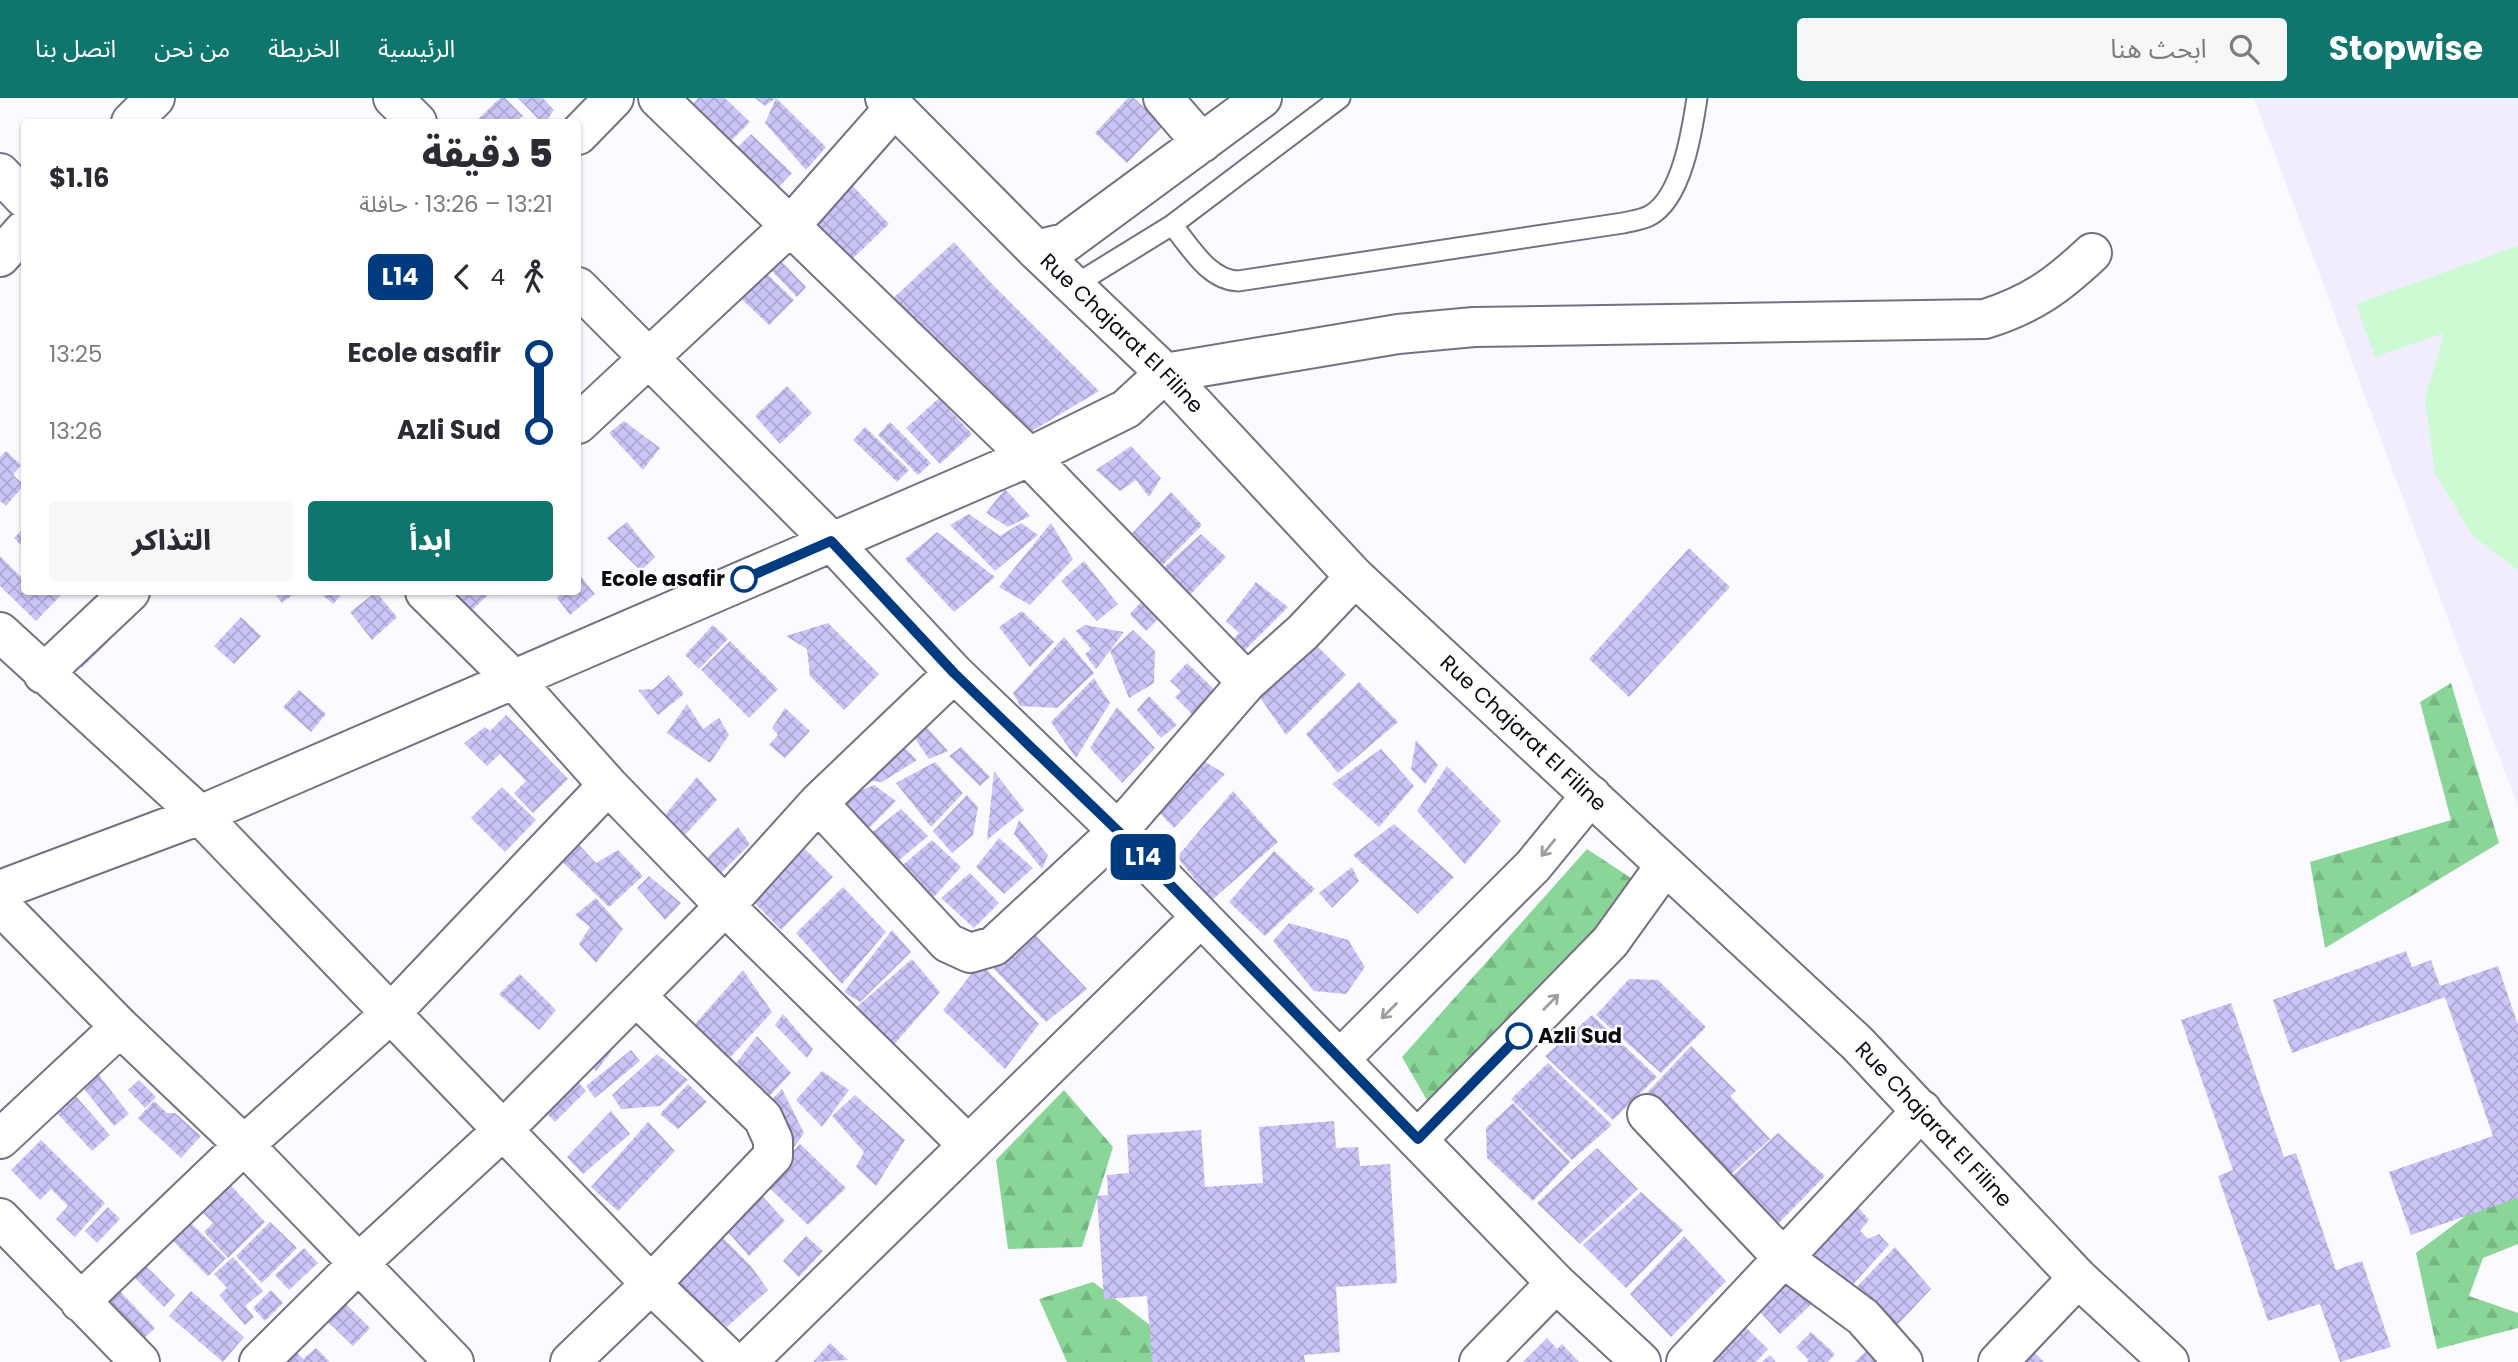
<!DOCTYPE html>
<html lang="ar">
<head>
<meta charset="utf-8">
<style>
	body { margin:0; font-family:Poppins,"Noto Sans Arabic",sans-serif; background:#f7f7f7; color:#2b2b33; direction:rtl; height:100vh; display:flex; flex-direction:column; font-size:26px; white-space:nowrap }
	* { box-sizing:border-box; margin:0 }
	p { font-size:23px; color:#7c7c81 }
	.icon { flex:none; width:38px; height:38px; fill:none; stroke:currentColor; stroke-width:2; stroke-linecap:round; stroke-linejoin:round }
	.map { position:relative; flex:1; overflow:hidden; direction:ltr }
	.panel { position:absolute; left:21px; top:21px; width:560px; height:476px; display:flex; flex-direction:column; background:#fff; border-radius:7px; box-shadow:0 2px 5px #0004; direction:rtl }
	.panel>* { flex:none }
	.badge { padding:0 14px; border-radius:10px; font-size:24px; line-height:46px }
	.map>.badge { position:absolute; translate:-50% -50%; box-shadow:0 0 0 4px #fff }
	.legs { display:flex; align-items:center; gap:10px; height:77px; padding:0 28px; font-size:23px }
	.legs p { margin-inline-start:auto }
	.summary { display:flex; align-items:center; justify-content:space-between; height:119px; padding:0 28px }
	h1 { font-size:38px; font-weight:800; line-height:52px }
	.action { display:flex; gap:14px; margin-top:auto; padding:14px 28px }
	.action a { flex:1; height:80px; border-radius:7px; background:#0f766e; color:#fff; font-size:28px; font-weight:800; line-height:80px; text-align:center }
	.action a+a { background:#f7f7f7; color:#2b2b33 }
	ul { padding:0 28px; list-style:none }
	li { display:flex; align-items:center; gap:24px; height:77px; font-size:26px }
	li i { display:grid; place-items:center; width:10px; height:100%; margin:0 9px; background:currentColor }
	li i::after { content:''; width:18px; height:18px; margin:-9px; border:5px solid; border-radius:50%; background:#fff }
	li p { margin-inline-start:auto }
	li:first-child i { background:linear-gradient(#0000 50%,currentColor 0) }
	li:last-child i { background:linear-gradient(currentColor 50%,#0000 0) }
	header { display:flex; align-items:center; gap:42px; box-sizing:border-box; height:98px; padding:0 35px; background:#0f766e; color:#fff }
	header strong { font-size:33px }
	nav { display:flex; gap:38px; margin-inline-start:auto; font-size:24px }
	.search { width:490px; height:63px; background:#f7f7f7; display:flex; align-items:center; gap:18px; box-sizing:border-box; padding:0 24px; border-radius:7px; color:#7c7c81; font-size:26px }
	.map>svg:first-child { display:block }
	.built { fill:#f1edff }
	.grass { fill:#ccfad3 }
	.forest { fill:url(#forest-firs) }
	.building { fill:url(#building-cross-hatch) }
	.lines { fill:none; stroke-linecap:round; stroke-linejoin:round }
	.service-casing { stroke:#757083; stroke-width:23 }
	.minor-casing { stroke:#757083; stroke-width:42 }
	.tertiary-casing { stroke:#757083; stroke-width:42 }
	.service { stroke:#fff; stroke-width:19 }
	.minor { stroke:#fff; stroke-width:38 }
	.tertiary { stroke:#fff; stroke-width:38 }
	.oneway { stroke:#9e9da0 }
	.line-1-casing { stroke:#fff; stroke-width:16 }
	.line-1 { stroke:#003b80; stroke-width:10 }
	.stop-1-dot { fill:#fff; stroke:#003b80; stroke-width:3.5 }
	.labels { text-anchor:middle; stroke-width:5; stroke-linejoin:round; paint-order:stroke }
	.street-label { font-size:21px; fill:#0d0b12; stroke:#fff }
	.stop-label { font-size:21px; font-weight:bold; fill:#0d0b12; stroke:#fff; text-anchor:end }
</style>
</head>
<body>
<header>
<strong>Stopwise</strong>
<div class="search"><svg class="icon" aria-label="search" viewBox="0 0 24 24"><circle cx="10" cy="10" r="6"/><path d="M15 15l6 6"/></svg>ابحث هنا</div>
<nav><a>الرئيسية</a><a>الخريطة</a><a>من نحن</a><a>اتصل بنا</a></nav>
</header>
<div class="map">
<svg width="2518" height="1264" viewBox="0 0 2518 1264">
	<defs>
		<pattern id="forest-firs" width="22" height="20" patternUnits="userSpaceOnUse" patternTransform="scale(1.75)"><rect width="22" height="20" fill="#8ad698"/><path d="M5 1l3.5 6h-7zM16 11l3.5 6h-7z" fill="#76b682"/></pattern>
		<pattern id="building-cross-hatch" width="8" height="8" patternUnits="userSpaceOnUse" patternTransform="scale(1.75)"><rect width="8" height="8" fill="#cac5f6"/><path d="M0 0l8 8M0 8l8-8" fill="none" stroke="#aca8d2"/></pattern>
	</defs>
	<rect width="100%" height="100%" fill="#fbfaff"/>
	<path class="built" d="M2254 0H2518V709Z"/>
	<path class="grass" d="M2518 148V472L2473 438 2435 375 2425 302 2444 235 2375 259 2356 206Z"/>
	<path class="forest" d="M2451 585 2499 745 2325 850 2310 764 2451 722 2420 604Z
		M1587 751 1643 788 1428 1004 1402 959Z
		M1064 992 1113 1049 1082 1149 1008 1151 996 1062Z
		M2518 1079V1146L2483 1160 2469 1198 2518 1215V1230L2437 1251 2416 1155Z
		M1093 1184 1199 1264H1067L1039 1201Z"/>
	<path class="building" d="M500 0H505L523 18 516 24H475Z
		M518 0H543L554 12 546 24H541Z
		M698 0H725L750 24 721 53 684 18Z
		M755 0H776L765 8Z
		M776 0 826 49 806 72 765 25Z
		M1128 0H1134L1163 28 1127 65 1095 35Z
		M751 36 792 75 771 97 729 58Z
		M849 84 889 126 849 164 809 123Z
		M954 144 992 186 1099 293 1022 339 888 205Z
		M779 161 806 189 797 199 769 170Z
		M759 168 794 202 769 227 734 194Z
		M787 288 812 315 780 346 755 318Z
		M939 300 972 336 940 366 906 330Z
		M624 323 660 350 643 372 609 335Z
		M890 324 931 365 918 377 878 337Z
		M865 329 909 372 897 384 853 342Z
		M1131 348 1161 380 1149 399 1136 382 1120 393 1096 372Z
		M6 353 21 367 13 377 24 387 6 408 0 403V359Z
		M1005 391 1030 418 1008 429 986 415Z
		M1171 394 1202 427 1156 474 1125 443Z
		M969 416 1000 438 1021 425 1038 437 995 473 950 427Z
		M627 424 655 459 641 473 607 440Z
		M1051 425 1073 461 1030 507 999 489Z
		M24 430V450L14 440Z
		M937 434 995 479 954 514 905 461Z
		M1201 436 1226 459 1188 499 1160 473Z
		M1689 450 1730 489 1629 599 1589 561Z
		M0 458 24 482V494H58L61 497 36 523 0 488Z
		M1084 463 1118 506 1097 523 1061 483Z
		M578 475 595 496 570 517 557 500 561 494H578Z
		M1256 484 1288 509 1240 557 1225 550 1239 535 1226 523Z
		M273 494H296L282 505Z
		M319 494H344L333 506Z
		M376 494 397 519 372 542 350 514Z
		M451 494H491L470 514Z
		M1141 504 1158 521 1146 533 1130 516Z
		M1022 513 1054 544 1030 569 999 529Z
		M241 519 261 538 234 566 214 548Z
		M828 525 879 576 844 612 810 578 807 551 786 538Z
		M713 527 728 541 699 571 685 557Z
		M1085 527 1124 534 1096 571 1085 556 1091 551 1076 533Z
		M96 531 108 544 82 570 69 557Z
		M1133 532 1155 553 1154 585 1129 600 1110 553Z
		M1303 534 1346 577 1286 637 1252 588Z
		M1064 539 1094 575 1057 610 1020 608 1013 595Z
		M730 543 778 591 749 620 701 572Z
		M1187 565 1219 596 1196 620 1175 599 1181 593 1170 583Z
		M669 577 684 596 658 617 638 592 653 591Z
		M1094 580 1110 605 1076 660 1051 624Z
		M1359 584 1398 624 1338 675 1306 636Z
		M299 592 326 616 311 634 283 609Z
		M1149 598 1177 627 1161 640 1137 612Z
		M687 606 703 631 719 620 729 637 710 665 667 635Z
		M1117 609 1155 650 1122 685 1090 650Z
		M785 610 810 633 785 660 769 647 778 637 772 630Z
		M506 617 568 681 533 715 514 695 526 683 500 656 487 668 464 645 485 629 490 633Z
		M922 624 948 653 929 661 914 639Z
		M896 641 917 662 882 684 857 682Z
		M1416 642 1438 667 1425 686 1411 671Z
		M961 649 990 679 980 688 949 658Z
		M1381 651 1414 688 1379 729 1332 686Z
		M1199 660 1225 676 1174 730 1148 703Z
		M935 664 963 695 931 729 896 685Z
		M1447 668 1501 723 1465 766 1417 713Z
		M994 673 1024 712 987 742Z
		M697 679 717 702 683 739 663 719Z
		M874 687 896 703 861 738 830 705Z
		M502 689 536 722 505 754 471 720Z
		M1233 693 1278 744 1212 802 1177 759Z
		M967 697 978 709 973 737 952 755 933 733Z
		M901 711 928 738 891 769 865 740Z
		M1019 722 1048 757 1042 771 1014 736Z
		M1394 726 1454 779 1418 816 1353 757Z
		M738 729 750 746 721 775 704 763Z
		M571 738 596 765 618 752 643 778 609 809 552 754Z
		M999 740 1033 770 1004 796 976 769Z
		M796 742 833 779 781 832 744 794Z
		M932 742 961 769 924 810 891 777Z
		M1274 753 1315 791 1265 838 1229 804Z
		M1352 769 1359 783 1332 810 1319 795Z
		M970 775 999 805 974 830 941 800Z
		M649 778 681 805 665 822 637 790Z
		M843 789 886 834 842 886 796 835Z
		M596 800 623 831 596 865 579 846 590 829 575 817Z
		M1289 825 1348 842 1365 869 1346 896 1314 893 1273 843Z
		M1025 826 1087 891 1046 924 988 865Z
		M892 832 911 854 860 904 844 894Z
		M2406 853 2412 869 2431 862 2440 888 2498 868 2518 927V1100L2411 1137 2389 1074 2493 1038 2445 899 2292 955 2273 902Z
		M912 861 940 894 892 949 852 913Z
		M980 865 1039 926 1005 971 943 912Z
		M743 872 772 914 725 965 688 934Z
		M520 876 556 912 539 932 499 896Z
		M1629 881 1658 882 1706 929 1661 975 1596 917Z
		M2231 905 2284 1059 2296 1055 2336 1172 2362 1163 2391 1249 2340 1264 2320 1206 2268 1223 2218 1078 2233 1072 2181 922Z
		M783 916 813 951 807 960 775 927Z
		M1592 917 1657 979 1613 1022 1545 958Z
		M757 938 791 975 764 1004 734 968Z
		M604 948 612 953 596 973 585 959Z
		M1691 948 1736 993 1730 998 1770 1041 1728 1079 1644 998Z
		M631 952 640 963 595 1000 586 988Z
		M657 956 688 982 660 1008 621 1011 612 997Z
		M1548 965 1612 1027 1572 1062 1511 1001Z
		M92 968 129 1016 114 1028 76 981Z
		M822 973 849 992 822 1029 796 1002Z
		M572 978 586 993 555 1024 541 1009Z
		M139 982 156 999 145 1010 128 992Z
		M65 986 110 1037 92 1053 46 1003Z
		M688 986 707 1004 678 1031 660 1016Z
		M782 991 804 1035 793 1051 761 1013Z
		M855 997 905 1042 876 1088 856 1069 864 1054 832 1018Z
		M154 1003 167 1015H175L201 1038 181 1060 138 1020Z
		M1513 1005 1570 1064 1533 1103 1487 1060 1486 1030Z
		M611 1013 630 1036 583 1076 567 1059Z
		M1334 1023 1336 1050 1358 1049 1360 1068 1390 1066 1397 1185 1336 1189 1340 1254 1304 1257 1305 1264H1152L1147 1198 1104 1201 1097 1098 1108 1097 1107 1077 1129 1075 1127 1037 1201 1032 1205 1089 1263 1085 1259 1029Z
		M648 1024 675 1053 618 1113 591 1089Z
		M1778 1035 1825 1078 1775 1129 1727 1083Z
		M41 1042 105 1105 75 1139 56 1121 68 1108 51 1091 40 1102 11 1072Z
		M800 1046 846 1090 808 1127 763 1084Z
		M1597 1050 1638 1091 1580 1146 1537 1105Z
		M224 1080 265 1124 228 1160 204 1134 213 1125 196 1108Z
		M755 1090 785 1123 749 1158 720 1125Z
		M1641 1094 1683 1132 1626 1190 1583 1147Z
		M1853 1103 1869 1122 1860 1133 1868 1141 1879 1136 1889 1147 1844 1196 1800 1155Z
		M108 1109 120 1121 97 1145 85 1133Z
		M181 1115 226 1160 208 1178 163 1133Z
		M270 1124 297 1150 262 1185 236 1158Z
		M715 1132 751 1168 768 1192 727 1229 668 1182Z
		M806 1138 823 1153 799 1179 783 1163Z
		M1684 1138 1726 1183 1671 1239 1630 1196Z
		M1895 1149 1931 1191 1889 1236 1851 1195Z
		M304 1150 318 1165 289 1192 275 1177Z
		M136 1158 175 1197 164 1209 124 1169Z
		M233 1159 263 1193 245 1208 254 1219 245 1227 219 1197 227 1190 214 1176Z
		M1790 1170 1818 1200 1780 1236 1755 1208Z
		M115 1188 155 1230 144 1240 122 1217 111 1229 92 1210Z
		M271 1192 283 1205 265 1223 253 1210Z
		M191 1193 244 1239 223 1264 169 1218Z
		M344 1204 370 1230 353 1248 326 1222Z
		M1738 1222 1768 1251 1756 1264H1703Z
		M1811 1234 1835 1256 1828 1264H1807L1809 1262 1796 1249Z
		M1547 1240 1557 1251 1562 1246 1579 1264H1523Z
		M1878 1241 1891 1264H1855Z
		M288 1245 303 1261 316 1250 330 1264H280Z
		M830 1245 848 1262 813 1264Z
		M2027 1247 2044 1264H2009Z
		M1770 1257 1776 1264H1762Z"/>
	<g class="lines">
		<g class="service-casing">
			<path id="service" d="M1172 127C1191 149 1208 182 1238 183L1623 125C1631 123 1641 122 1649 118 1682 101 1692 33 1697 0
				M1073 188 1172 127 1340 0"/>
		</g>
		<g class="minor-casing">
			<path id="minor" d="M393 0 417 24
				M658 0 1029 359 1247 584
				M1163 0 1202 45
				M131 24 155 0
				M578 37 614 0
				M0 75 24 100
				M1036 152 1065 145 1262 0
				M0 159 24 132
				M578 189 831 443 954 575 1118 733 1556 1185 1641 1264
				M578 326 791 127 895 9
				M425 494 514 582 608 687 725 808 968 1047
				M0 534 200 717 651 1186 732 1264
				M43 576 130 494
				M818 705 948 845 970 855 994 848 1118 733 1247 584 1303 534 1355 479
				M0 792 200 717 1029 359 1126 311 1165 275 1398 236 1474 229 1985 221C2032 206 2057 188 2092 155
				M0 807 120 929 244 1047 454 1264
				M1341 960 1533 768 1591 697
				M1647 1016 1782 1159 1863 1219 1903 1264
				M0 1041 120 929
				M1418 1041 1610 844 1664 769
				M0 1120 140 1264
				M80 1204 244 1047 390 916 608 687
				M259 1264 359 1165 502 1033 725 808 818 705 954 575
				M570 1264 651 1186 773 1058V1042L763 1020 637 899
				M747 1264 1200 820
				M1479 1264 1556 1185
				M1686 1264 1922 1012
				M1998 1264 2078 1180"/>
		</g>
		<g class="tertiary-casing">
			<g id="tertiary">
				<path id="s1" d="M885 0 1036 152 1165 275 1355 479 1857 945 2078 1180 2169 1264"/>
			</g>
		</g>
		<use href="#service" class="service"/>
		<use href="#minor" class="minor"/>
		<use href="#tertiary" class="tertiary"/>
	</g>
	<defs><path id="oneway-shaft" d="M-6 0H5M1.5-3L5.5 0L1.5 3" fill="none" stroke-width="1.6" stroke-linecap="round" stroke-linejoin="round" transform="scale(1.75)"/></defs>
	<g class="oneway">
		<use href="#oneway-shaft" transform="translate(1548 750) rotate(129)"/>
		<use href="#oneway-shaft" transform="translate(1551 904) rotate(-46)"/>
		<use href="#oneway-shaft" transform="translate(1389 913) rotate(135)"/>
	</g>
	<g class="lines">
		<g class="line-1-casing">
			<path id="line-1" d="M744 481 831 443 954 575 1118 733 1418 1041 1519 938"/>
		</g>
		<use href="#line-1" class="line-1"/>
	</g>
	<g class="stop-1-dot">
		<circle cx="744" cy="481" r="12"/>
		<circle cx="1519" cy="938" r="12"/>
	</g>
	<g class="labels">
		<g class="street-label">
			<text dy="7" stroke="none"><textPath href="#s1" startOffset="334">Rue Chajarat El Filine</textPath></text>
			<text dy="7" stroke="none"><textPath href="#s1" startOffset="901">Rue Chajarat El Filine</textPath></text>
			<text dy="7" stroke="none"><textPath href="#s1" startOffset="1468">Rue Chajarat El Filine</textPath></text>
		</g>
		<g class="stop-label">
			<text x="725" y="488">Ecole asafir</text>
			<text x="1538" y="945" text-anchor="start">Azli Sud</text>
		</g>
	</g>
</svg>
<b class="badge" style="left:1143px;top:759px;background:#003b80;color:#fff">L14</b>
<section class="panel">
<div class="summary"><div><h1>5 دقيقة</h1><p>13:21 – 13:26 · حافلة</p></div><b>$1.16</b></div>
<div class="legs"><svg class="icon" aria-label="walk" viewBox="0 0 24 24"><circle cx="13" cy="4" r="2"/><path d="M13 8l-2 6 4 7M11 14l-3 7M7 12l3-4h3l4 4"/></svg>4<svg class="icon" aria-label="back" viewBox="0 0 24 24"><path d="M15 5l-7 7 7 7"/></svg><b class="badge" style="background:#003b80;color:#fff">L14</b></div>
<ul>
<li><i style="color:#003b80"></i><b>Ecole asafir</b><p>13:25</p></li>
<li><i style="color:#003b80"></i><b>Azli Sud</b><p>13:26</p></li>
</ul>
<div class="action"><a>ابدأ</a><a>التذاكر</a></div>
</section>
</div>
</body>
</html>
